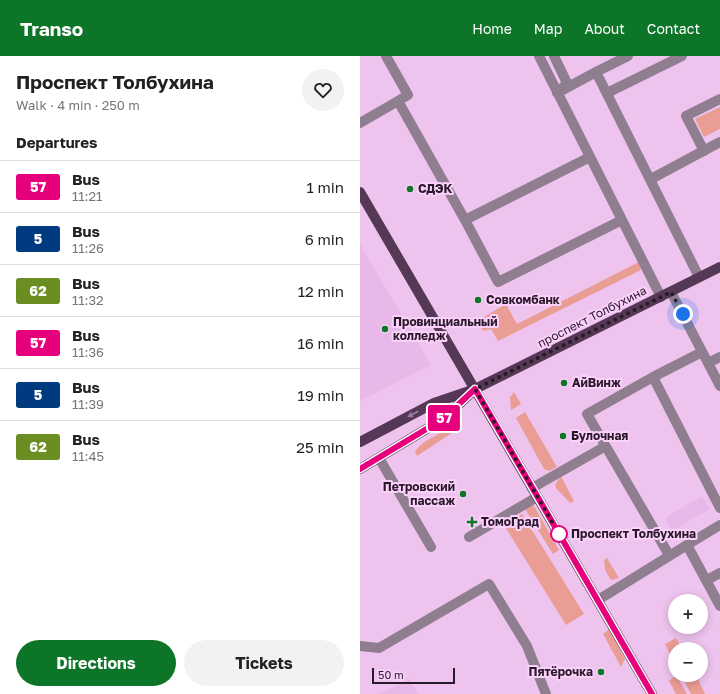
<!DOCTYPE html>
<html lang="en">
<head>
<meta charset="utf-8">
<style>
	body { margin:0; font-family:"Golos Text",sans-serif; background:#f2f2f2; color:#222; height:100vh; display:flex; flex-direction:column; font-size:15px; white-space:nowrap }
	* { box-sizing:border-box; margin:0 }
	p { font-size:13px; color:#767676 }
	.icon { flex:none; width:22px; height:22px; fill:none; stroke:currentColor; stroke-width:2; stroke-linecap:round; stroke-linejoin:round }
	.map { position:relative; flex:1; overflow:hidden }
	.details { display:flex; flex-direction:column; background:#fff; width:360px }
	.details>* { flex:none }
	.badge { padding:0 8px; border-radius:3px; font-size:14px; line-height:26px }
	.controls { position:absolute; left:308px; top:538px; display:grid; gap:8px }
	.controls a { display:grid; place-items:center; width:40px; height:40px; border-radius:50%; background:#fff; box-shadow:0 2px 10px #0003; font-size:20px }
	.scale { position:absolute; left:12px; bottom:10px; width:83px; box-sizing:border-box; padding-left:4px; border:2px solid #291929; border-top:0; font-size:11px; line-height:14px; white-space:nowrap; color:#291929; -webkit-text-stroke:3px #fbd1fb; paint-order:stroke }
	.you { position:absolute; width:20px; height:20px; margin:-10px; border:3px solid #fff; border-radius:50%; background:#1a73e8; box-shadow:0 0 0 6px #1a73e833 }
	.map>.badge { position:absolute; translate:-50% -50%; box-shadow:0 0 0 2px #fff }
	h2 { padding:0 16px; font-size:15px; line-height:36px }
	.round { display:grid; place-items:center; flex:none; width:42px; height:42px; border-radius:21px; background:#f2f2f2 }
	.headline { display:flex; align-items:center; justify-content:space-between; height:68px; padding:0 16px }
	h1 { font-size:19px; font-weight:700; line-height:30px }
	.cta { display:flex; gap:8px; margin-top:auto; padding:8px 16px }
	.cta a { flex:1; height:46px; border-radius:24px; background:#0c7527; color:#fff; font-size:16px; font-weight:700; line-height:46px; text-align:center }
	.cta a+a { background:#f2f2f2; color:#222 }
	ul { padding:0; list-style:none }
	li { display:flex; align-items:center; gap:12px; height:52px; padding:0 16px; border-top:1px solid #e0e0e0 }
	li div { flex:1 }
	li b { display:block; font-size:15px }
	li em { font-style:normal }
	li .badge { min-width:44px; font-weight:700; text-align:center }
	header { display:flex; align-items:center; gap:24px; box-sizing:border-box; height:56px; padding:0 20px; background:#0c7527; color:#fff }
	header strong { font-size:19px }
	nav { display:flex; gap:22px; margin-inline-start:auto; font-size:14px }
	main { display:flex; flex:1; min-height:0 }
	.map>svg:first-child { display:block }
	.built { fill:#e7b8e8 }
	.green { fill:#ea9d95 }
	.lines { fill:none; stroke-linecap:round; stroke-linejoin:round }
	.minor { stroke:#8f7e8f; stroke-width:10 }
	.major { stroke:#553856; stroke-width:10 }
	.oneway { fill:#a07da0 }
	.line-casing { stroke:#fff; stroke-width:9 }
	.line { stroke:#e6007e; stroke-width:6 }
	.walk { stroke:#291929; stroke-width:4; stroke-dasharray:0 7.2 }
	.poi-dot { fill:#0c7527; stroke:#fbd1fb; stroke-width:1.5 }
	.stop-dot { fill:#fff; stroke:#e6007e; stroke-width:2 }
	.labels { text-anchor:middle; stroke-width:4; stroke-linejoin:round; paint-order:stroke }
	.poi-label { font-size:12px; font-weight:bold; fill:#291929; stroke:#fbd1fb; text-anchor:start }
	.street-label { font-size:12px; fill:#291929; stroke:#fbd1fb }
	.stop-label { font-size:12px; font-weight:bold; fill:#291929; stroke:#fbd1fb; text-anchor:start }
</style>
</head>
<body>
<header>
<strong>Transo</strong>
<nav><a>Home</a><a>Map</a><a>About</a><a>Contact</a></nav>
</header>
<main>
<section class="details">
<div class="headline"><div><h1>Проспект Толбухина</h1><p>Walk · 4 min · 250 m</p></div><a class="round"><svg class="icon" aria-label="heart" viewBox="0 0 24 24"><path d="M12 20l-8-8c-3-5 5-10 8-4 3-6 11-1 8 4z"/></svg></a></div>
<h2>Departures</h2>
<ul>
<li><span class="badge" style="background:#e6007e;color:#fff">57</span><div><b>Bus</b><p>11:21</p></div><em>1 min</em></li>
<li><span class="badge" style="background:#003b80;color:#fff">5</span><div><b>Bus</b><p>11:26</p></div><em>6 min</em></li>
<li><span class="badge" style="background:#6b8e23;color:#fff">62</span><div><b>Bus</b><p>11:32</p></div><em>12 min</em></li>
<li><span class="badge" style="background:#e6007e;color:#fff">57</span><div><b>Bus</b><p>11:36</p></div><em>16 min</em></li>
<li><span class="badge" style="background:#003b80;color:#fff">5</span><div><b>Bus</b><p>11:39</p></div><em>19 min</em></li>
<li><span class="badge" style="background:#6b8e23;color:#fff">62</span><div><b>Bus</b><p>11:45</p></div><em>25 min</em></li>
</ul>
<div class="cta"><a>Directions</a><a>Tickets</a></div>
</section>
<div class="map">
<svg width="360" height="638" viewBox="0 0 360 638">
	<rect width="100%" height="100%" fill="#eec4ee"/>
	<path class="built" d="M0 188 71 309 0 345Z
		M342 440 350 453 312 475 305 462Z
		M50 623 58 638H18Z"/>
	<path class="green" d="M360 51V73L344 81 335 63Z
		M279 206 281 214 138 285 131 273 123 275 117 265 146 248 157 268Z
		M154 336 161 348 151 354 150 341Z
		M165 356 197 411 189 415 184 413 156 362Z
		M99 368 101 371 57 400 55 396C60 385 87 374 99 368Z
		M201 420 214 445 210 447 196 432 195 429Z
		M173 448 199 494 193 498 165 453Z
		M162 458 224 558 206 569 144 469Z
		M247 502 259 522 251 524 245 514 244 504Z
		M249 573 265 603 261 611 243 578Z
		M316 582 322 593H315V608L305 588Z
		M316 619 327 638H316L309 625Z
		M321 619H336L345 638H331Z"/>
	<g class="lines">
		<path class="minor" d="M26 0 48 39 38 45
			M179 0 301 241
			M194 0 207 27 200 34
			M236 16 268 0
			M197 37 236 16 339 221
			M247 37 322 0
			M0 67 38 45 105 164 230 101
			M344 95 326 60 360 43
			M291 123 360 86
			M105 164 138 226 262 164
			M311 236 360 330
			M342 296 293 321 360 452
			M348 307 360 301
			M293 321 227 358 309 499
			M19 402 71 491
			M172 432 244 391
			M109 481 177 441
			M327 489 360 469
			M347 524 360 517
			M238 544 327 489 360 550
			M0 590 19 592 129 528 167 590 186 638"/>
		<path class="major" d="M0 136 292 638
			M0 386 74 347 115 333 360 211
			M0 413 83 363 113 335"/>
	</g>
	<defs><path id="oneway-solid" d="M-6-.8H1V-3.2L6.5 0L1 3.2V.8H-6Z"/></defs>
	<use class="oneway" href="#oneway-solid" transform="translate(53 358) rotate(152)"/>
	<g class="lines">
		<g class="line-casing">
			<path id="line" d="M0 413 83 363 115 333 292 638"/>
		</g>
		<use href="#line" class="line"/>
		<path class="walk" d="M199 478 115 333 311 236 323 258"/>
	</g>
	<g class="poi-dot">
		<circle cx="50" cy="133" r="4"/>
		<circle cx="118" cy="244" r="4"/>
		<circle cx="25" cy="273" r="4"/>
		<circle cx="204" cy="327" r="4"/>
		<circle cx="203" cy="380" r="4"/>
		<circle cx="103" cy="438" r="4"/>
		<path d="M110 460h4v4h4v4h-4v4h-4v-4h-4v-4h4z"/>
		<circle cx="241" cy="616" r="4"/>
	</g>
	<circle class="stop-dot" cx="199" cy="478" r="8"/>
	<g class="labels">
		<g class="poi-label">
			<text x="58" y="137">СДЭК</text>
			<text x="126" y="248">Совкомбанк</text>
			<text x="33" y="270">Провинциальный<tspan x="33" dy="14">колледж</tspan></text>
			<text x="212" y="331">АйВинж</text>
			<text x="211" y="384">Булочная</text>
			<text x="95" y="435" text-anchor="end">Петровский<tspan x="95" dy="14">пассаж</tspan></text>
			<text x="121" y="470">ТомоГрад</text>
			<text x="233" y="620" text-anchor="end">Пятёрочка</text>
		</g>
		<g class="street-label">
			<text transform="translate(232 261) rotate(-27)" y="4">проспект Толбухина</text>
		</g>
		<g class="stop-label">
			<text x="211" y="482">Проспект Толбухина</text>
		</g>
	</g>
</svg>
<div class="controls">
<a>+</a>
<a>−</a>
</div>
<div class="scale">50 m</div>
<div class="you" style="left:323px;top:258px"></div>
<b class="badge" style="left:84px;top:362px;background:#e6007e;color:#fff">57</b>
</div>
</main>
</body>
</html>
